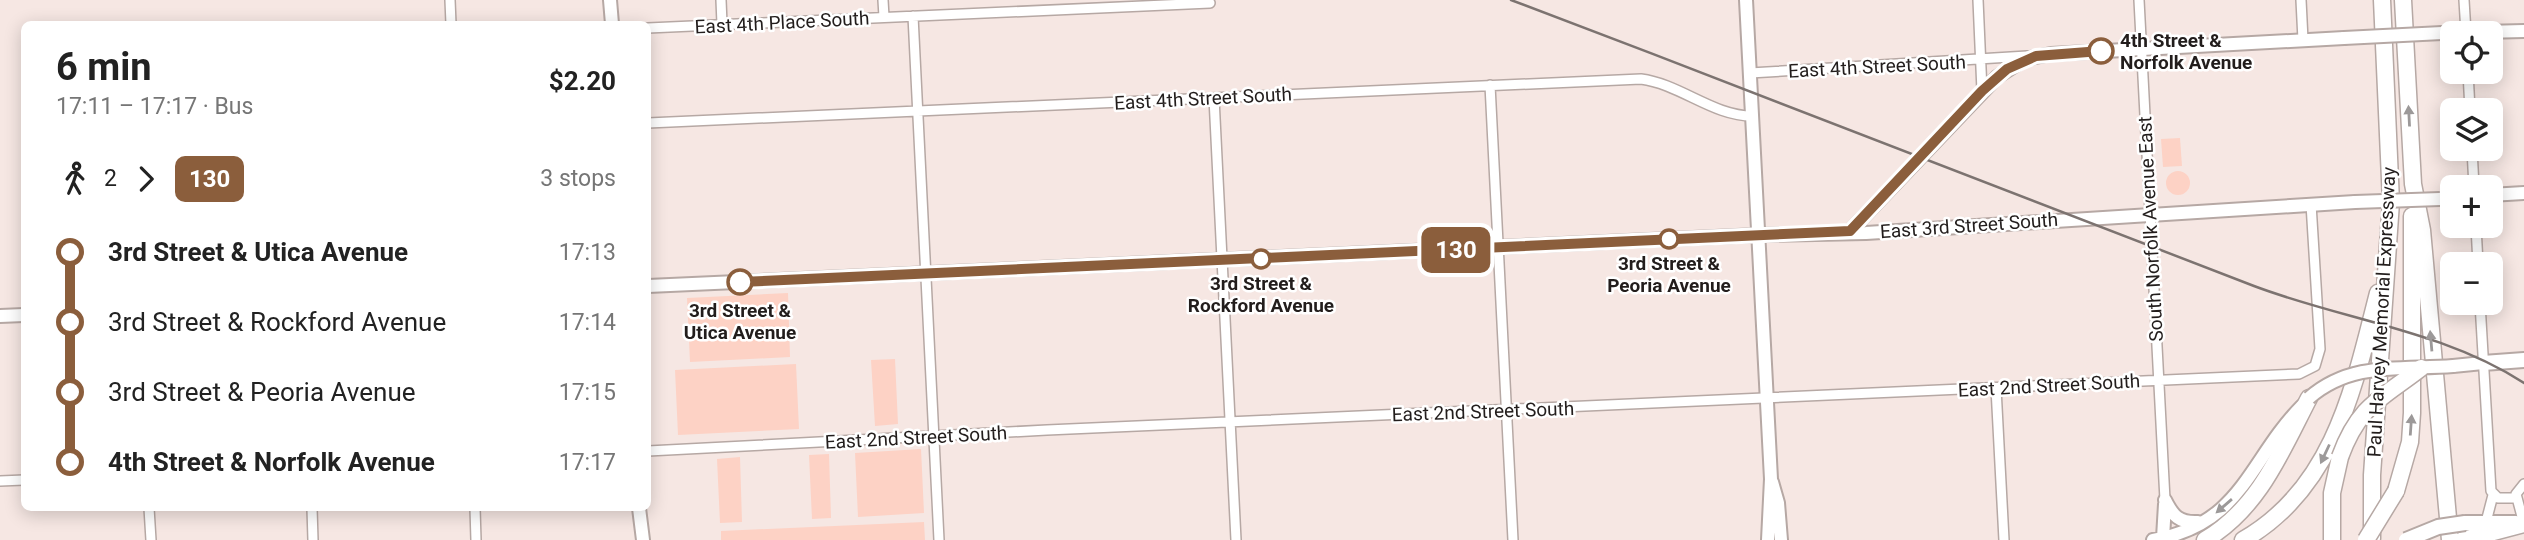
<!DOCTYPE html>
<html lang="en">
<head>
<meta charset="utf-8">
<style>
	body { margin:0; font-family:Roboto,sans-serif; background:#f2f2f2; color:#222; height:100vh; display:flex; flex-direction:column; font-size:26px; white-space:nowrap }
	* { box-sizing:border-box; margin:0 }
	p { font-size:23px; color:#767676 }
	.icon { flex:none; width:38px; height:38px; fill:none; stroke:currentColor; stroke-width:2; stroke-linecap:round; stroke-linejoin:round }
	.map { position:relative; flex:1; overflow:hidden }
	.sheet { position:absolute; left:21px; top:21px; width:630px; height:490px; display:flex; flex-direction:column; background:#fff; border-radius:10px; box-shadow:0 4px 18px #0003 }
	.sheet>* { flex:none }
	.badge { padding:0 14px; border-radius:10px; font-size:24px; line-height:46px }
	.controls { position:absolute; left:2440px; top:21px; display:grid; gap:14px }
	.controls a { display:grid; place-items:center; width:63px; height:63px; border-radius:10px; background:#fff; box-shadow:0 4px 18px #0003; font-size:35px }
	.map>.badge { position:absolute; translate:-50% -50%; box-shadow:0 0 0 4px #fff }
	.legs { display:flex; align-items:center; gap:10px; height:77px; padding:0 35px; font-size:23px }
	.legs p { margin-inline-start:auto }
	.summary { display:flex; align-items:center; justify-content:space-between; height:119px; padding:0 35px }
	h1 { font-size:38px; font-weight:700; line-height:52px }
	ul { padding:0 35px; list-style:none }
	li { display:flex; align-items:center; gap:24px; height:70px; font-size:26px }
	li i { display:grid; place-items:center; width:10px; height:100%; margin:0 9px; background:currentColor }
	li i::after { content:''; width:18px; height:18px; margin:-9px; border:5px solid; border-radius:50%; background:#fff }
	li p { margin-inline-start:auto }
	li:first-child i { background:linear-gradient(#0000 50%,currentColor 0) }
	li:last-child i { background:linear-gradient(currentColor 50%,#0000 0) }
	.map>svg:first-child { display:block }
	.green { fill:#fdd2c5 }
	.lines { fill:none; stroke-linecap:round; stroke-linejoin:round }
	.street-casing { stroke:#b6a8a4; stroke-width:12 }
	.secondary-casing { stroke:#b6a8a4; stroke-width:16 }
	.primary-casing { stroke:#b6a8a4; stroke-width:18 }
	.highway-casing { stroke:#b6a8a4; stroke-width:19 }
	.street { stroke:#fff; stroke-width:9 }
	.secondary { stroke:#fff; stroke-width:12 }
	.primary { stroke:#fff; stroke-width:14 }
	.highway { stroke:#fff; stroke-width:16 }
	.rail { stroke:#7c7370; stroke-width:2.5 }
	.secondary-bridge-casing { stroke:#b6a8a4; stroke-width:16; stroke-linecap:butt }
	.primary-bridge-casing { stroke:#b6a8a4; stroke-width:18; stroke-linecap:butt }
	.highway-bridge-casing { stroke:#b6a8a4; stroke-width:19; stroke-linecap:butt }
	.secondary-bridge { stroke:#fff; stroke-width:12 }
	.primary-bridge { stroke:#fff; stroke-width:14 }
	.highway-bridge { stroke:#fff; stroke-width:16 }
	.oneway { fill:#9c9999 }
	.line-1-casing { stroke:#fff; stroke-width:16 }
	.line-1 { stroke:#8b5e3c; stroke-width:10 }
	.stop-1-dot { fill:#fff; stroke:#8b5e3c; stroke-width:3.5 }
	.labels { text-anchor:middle; stroke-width:5; stroke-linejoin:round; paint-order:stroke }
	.street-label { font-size:19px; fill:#221d1c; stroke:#fff }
	.stop-label { font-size:19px; font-weight:bold; fill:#221d1c; stroke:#fff }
</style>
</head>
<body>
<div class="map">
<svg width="2524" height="540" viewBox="0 0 2524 540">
	<rect width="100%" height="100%" fill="#f6e7e3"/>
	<path class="green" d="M2180 138 2182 166 2163 167 2161 139Z
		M2166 183a12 12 0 1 1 24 0a12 12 0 1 1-24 0Z
		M788 293 790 357 690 362 687 298Z
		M895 359 898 424 875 426 871 360Z
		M796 364 799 429 678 435 675 370Z
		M921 449 924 513 858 517 855 453Z
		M829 454 831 518 812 519 809 455Z
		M740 457 742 522 720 523 717 459Z
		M924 522 925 540H721V531Z"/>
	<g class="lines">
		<g class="street-casing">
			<path id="street" d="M450 0 451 24
				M721 0 722 24
				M883 0 884 17
				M1978 0 1982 91
				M2139 0 2165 500
				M2301 0 2303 40
				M2464 0 2466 33
				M913 16 939 540
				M648 28 1210 3
				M2468 72 2470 110
				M1750 73 2027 56
				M1490 85 1513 540
				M1214 98 1236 540
				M648 123 1641 79C1680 84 1713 116 1752 116
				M2472 149 2474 187
				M2476 226 2478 264
				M2480 303 2491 491 2498 498H2516
				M1996 388 2004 540
				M648 451 1047 430 2299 374 2315 366 2320 349 2311 204
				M0 481 24 480
				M149 508 151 540
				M312 508 313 540
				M475 508 476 540
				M2486 522 2493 495
				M2524 524 2516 494 2524 484"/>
		</g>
		<g class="secondary-casing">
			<path id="secondary" d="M610 0 612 24
				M1746 0 1771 479 1768 540
				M2442 33 2524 31
				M2490 195 2524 193
				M1850 231 1997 77 2025 59 2051 54 2344 38
				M648 286 1758 235 1866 233 2355 202
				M0 316 24 315
				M2453 366 2483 363
				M1772 482 1778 503 1781 540
				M2165 500C2173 516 2179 523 2198 522
				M639 508 643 540
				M2163 538 2165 504
				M2153 540C2243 524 2248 461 2302 406"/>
		</g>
		<g class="primary-casing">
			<path id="primary" d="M2483 363 2524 360
				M2465 523H2516"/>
		</g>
		<g class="highway-casing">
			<path id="highway" d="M2403 0 2413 184 2422 230 2450 540
				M2396 491 2410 442 2412 413V216
				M2372 538V475L2391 202 2382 0
				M2205 540C2259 508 2281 452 2309 398
				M2243 540C2334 488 2354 387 2378 293
				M2332 540V493L2340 457
				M2463 540 2524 524"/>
		</g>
		<use href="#street" class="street"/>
		<use href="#secondary" class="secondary"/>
		<use href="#primary" class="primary"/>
		<use href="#highway" class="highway"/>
		<path class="rail" d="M1511 0C1759 94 2006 190 2254 286 2344 320 2442 330 2524 383"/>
		<g class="secondary-bridge-casing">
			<path id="secondary-bridge" d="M2344 38 2442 33
				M2355 202 2440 199
				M2309 398C2351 361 2402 370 2453 366"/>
		</g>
		<g class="primary-bridge-casing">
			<path id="primary-bridge" d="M2406 540 2438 527 2465 523"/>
		</g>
		<g class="highway-bridge-casing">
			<path id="highway-bridge" d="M2340 457C2359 405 2381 399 2421 368
				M2366 540 2396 491"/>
		</g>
		<use href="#secondary-bridge" class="secondary-bridge"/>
		<use href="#primary-bridge" class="primary-bridge"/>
		<use href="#highway-bridge" class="highway-bridge"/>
	</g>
	<defs><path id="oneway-solid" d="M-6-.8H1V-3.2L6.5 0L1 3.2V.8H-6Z" transform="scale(1.75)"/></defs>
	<g class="oneway">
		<use href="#oneway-solid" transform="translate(2409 116) rotate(-93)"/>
		<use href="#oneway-solid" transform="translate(2431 341) rotate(-95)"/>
		<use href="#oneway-solid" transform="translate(2411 425) rotate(-86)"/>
		<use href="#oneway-solid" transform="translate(2325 454) rotate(115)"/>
		<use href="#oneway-solid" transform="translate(2224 506) rotate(139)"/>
	</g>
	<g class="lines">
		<g class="line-1-casing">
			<path id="line-1" d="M740 282 1850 231 1982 91 2007 69 2036 56 2101 51"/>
		</g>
		<use href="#line-1" class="line-1"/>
	</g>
	<g class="stop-1-dot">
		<circle cx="2101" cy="51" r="12"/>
		<circle cx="1669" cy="239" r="9"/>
		<circle cx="1261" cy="259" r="9"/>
		<circle cx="740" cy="282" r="12"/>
	</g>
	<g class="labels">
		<g class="street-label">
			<text transform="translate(782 22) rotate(-3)" y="7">East 4th Place South</text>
			<text transform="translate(1877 66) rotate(-3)" y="7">East 4th Street South</text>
			<text transform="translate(1203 98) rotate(-3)" y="7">East 4th Street South</text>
			<text transform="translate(1969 225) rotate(-4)" y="7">East 3rd Street South</text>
			<text transform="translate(2150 229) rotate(-93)" y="7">South Norfolk Avenue East</text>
			<text transform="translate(2381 312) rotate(-87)" y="7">Paul Harvey Memorial Expressway</text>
			<text transform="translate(2049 385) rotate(-3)" y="7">East 2nd Street South</text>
			<text transform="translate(1483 411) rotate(-2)" y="7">East 2nd Street South</text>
			<text transform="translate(916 437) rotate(-3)" y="7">East 2nd Street South</text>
		</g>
		<g class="stop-label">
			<text x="2120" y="47" text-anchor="start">4th Street &amp;<tspan x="2120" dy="22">Norfolk Avenue</tspan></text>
			<text x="1669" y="270">3rd Street &amp;<tspan x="1669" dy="22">Peoria Avenue</tspan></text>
			<text x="1261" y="290">3rd Street &amp;<tspan x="1261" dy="22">Rockford Avenue</tspan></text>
			<text x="740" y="317">3rd Street &amp;<tspan x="740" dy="22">Utica Avenue</tspan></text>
		</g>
	</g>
</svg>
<div class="controls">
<a><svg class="icon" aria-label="locate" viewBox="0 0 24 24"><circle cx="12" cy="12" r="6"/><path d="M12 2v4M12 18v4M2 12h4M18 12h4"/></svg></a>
<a><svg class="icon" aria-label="layers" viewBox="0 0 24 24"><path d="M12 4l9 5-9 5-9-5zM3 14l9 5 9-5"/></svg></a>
<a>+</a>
<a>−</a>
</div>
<b class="badge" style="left:1456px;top:250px;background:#8b5e3c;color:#fff">130</b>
<section class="sheet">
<div class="summary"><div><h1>6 min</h1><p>17:11 – 17:17 · Bus</p></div><b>$2.20</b></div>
<div class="legs"><svg class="icon" aria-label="walk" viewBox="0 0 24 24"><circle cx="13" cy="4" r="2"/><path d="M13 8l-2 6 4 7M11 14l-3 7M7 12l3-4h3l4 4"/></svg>2<svg class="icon" aria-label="forward" viewBox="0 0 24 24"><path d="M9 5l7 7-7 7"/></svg><b class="badge" style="background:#8b5e3c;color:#fff">130</b><p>3 stops</p></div>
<ul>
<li><i style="color:#8b5e3c"></i><b>3rd Street &amp; Utica Avenue</b><p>17:13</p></li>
<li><i style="color:#8b5e3c"></i><span>3rd Street &amp; Rockford Avenue</span><p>17:14</p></li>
<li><i style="color:#8b5e3c"></i><span>3rd Street &amp; Peoria Avenue</span><p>17:15</p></li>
<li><i style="color:#8b5e3c"></i><b>4th Street &amp; Norfolk Avenue</b><p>17:17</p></li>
</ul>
</section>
</div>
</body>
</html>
